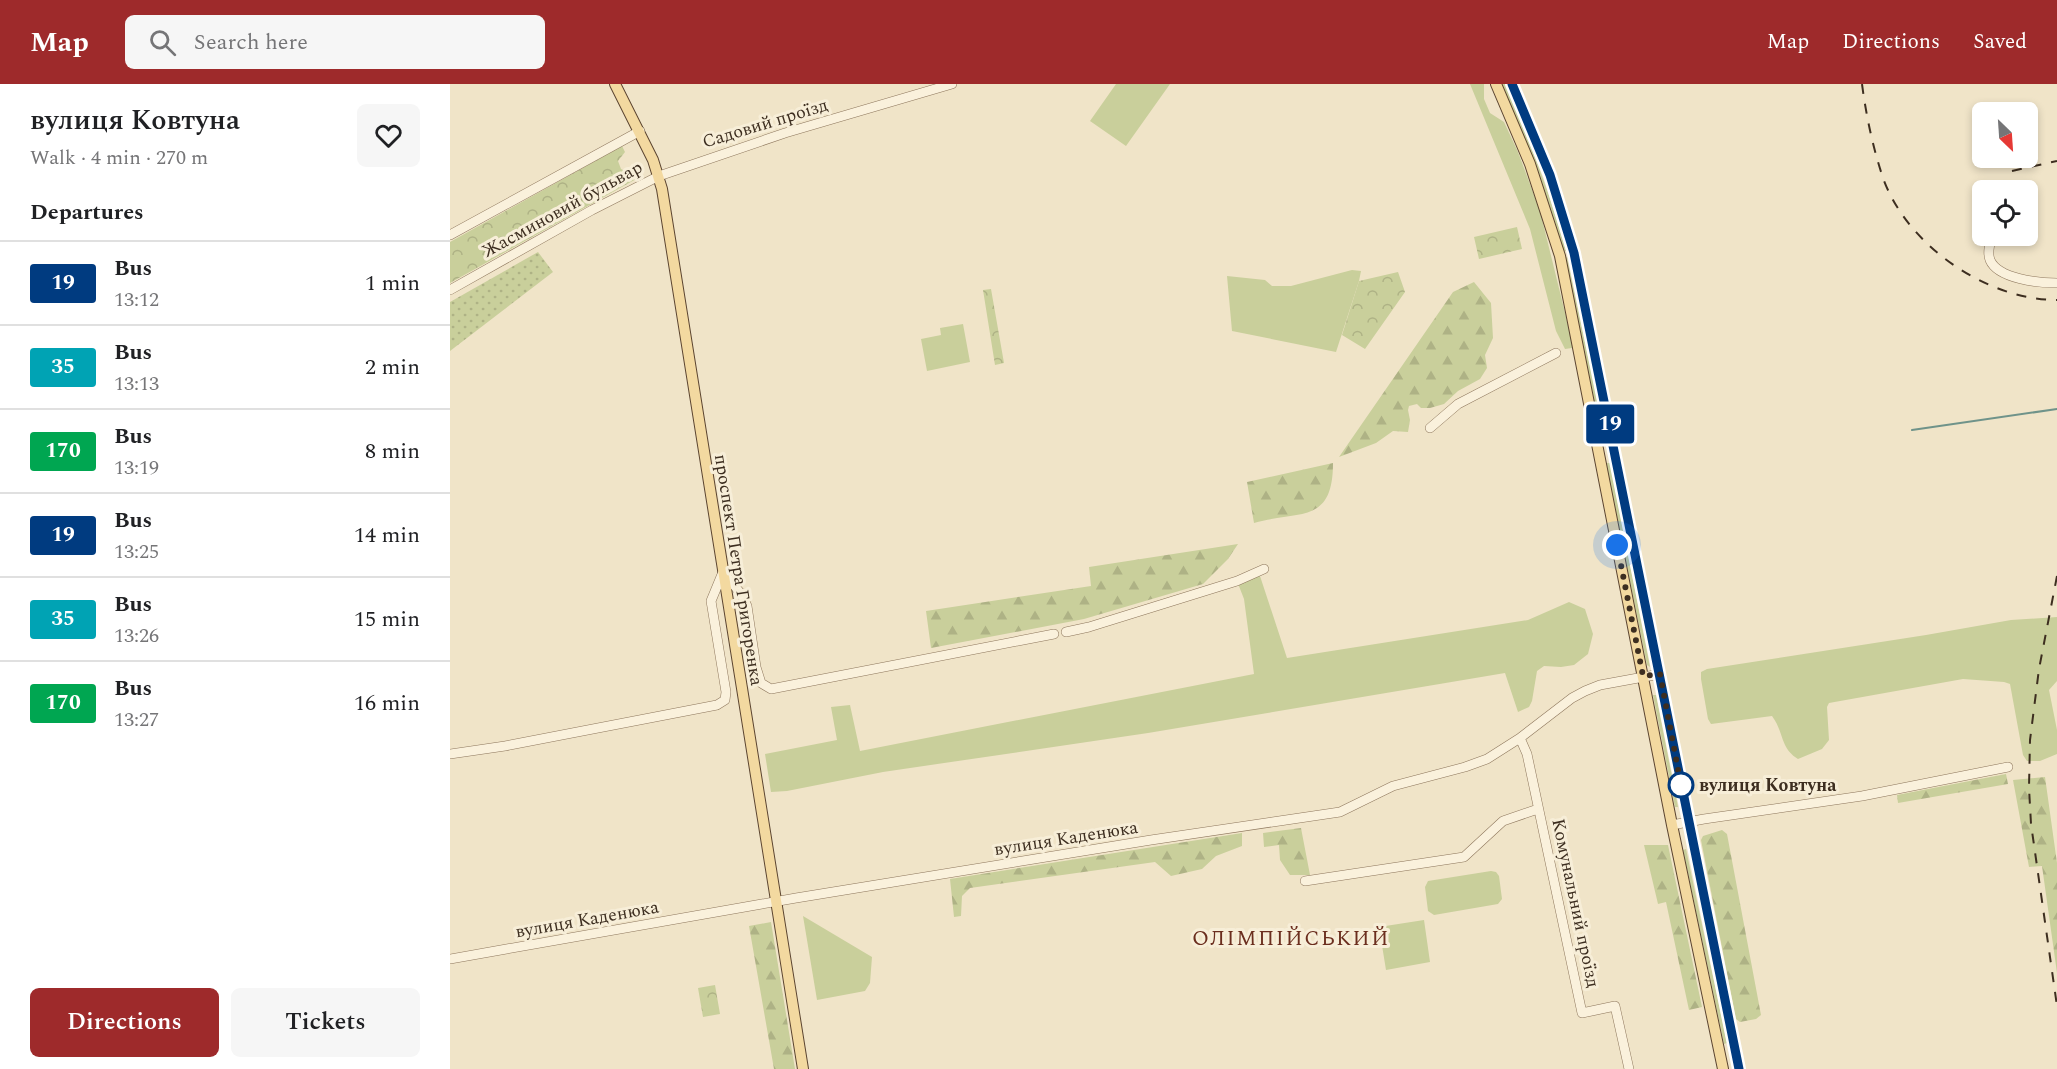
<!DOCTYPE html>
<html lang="en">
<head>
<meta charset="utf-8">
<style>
	body { margin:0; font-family:Spectral,serif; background:#f6f6f6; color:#202124; height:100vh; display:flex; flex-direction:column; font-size:22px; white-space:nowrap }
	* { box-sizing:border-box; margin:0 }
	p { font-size:20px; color:#757577 }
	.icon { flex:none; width:33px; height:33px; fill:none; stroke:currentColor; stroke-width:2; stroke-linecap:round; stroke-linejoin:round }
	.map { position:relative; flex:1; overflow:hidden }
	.panel { display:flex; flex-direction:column; background:#fff; width:450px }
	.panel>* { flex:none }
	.badge { padding:0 12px; border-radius:4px; font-size:21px; line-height:39px }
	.needle { width:39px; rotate:155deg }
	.fabs { position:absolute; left:1522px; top:18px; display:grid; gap:12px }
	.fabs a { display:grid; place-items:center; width:66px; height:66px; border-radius:9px; background:#fff; box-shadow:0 3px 9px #0003; font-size:30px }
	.you { position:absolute; width:30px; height:30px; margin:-15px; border:4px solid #fff; border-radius:50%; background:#1a73e8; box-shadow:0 0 0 9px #1a73e833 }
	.map>.badge { position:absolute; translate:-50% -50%; box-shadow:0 0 0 3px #fff }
	h2 { padding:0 30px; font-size:22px; line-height:54px }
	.round { display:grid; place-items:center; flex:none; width:63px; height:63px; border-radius:9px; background:#f6f6f6 }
	.head { display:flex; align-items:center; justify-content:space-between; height:102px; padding:0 30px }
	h1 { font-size:28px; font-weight:600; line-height:45px }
	.cta { display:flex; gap:12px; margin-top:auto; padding:12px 30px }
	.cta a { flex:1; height:69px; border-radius:9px; background:#9e2a2b; color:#fff; font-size:24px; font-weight:600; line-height:69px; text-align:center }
	.cta a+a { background:#f6f6f6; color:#202124 }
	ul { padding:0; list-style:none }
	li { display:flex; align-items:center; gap:18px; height:84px; padding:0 30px; border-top:2px solid #e0e0e0 }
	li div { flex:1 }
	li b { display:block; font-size:22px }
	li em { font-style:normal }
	li .badge { min-width:66px; font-weight:700; text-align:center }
	header { display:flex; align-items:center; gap:36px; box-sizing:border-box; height:84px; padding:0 30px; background:#9e2a2b; color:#fff }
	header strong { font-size:28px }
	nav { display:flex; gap:33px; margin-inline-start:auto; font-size:21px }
	.search { width:420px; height:54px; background:#f6f6f6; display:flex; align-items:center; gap:15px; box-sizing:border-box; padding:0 21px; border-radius:9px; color:#757577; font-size:22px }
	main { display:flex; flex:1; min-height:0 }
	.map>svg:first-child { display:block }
	.grass { fill:#c9cf9b }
	.forest { fill:url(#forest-firs) }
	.park { fill:url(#park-crowns) }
	.garden { fill:url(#garden-dots) }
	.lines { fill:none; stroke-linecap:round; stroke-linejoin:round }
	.stream { stroke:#6f938a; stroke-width:2 }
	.minor-casing { stroke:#8d765c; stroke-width:10 }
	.major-casing { stroke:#5b4430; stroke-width:12 }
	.minor { stroke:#faf1dc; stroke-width:9 }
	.major { stroke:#f3d9a0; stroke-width:10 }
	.rail { stroke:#3d2e20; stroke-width:2; stroke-dasharray:10 10; stroke-linecap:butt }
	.line-casing { stroke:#fff; stroke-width:14 }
	.line { stroke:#003b80; stroke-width:9 }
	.walk { stroke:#3d2e20; stroke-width:6; stroke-dasharray:0 10.8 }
	.stop-dot { fill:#fff; stroke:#003b80; stroke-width:3 }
	.labels { text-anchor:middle; stroke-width:6; stroke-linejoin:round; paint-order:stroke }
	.street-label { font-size:18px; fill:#3d2e20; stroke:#f7eed8 }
	.stop-label { font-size:18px; font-weight:bold; fill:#3d2e20; stroke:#f7eed8; text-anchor:start }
	.quarter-label { font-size:21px; letter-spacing:1.5px; fill:#6b2e1e; stroke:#f7eed8 }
</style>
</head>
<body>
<header>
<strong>Map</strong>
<div class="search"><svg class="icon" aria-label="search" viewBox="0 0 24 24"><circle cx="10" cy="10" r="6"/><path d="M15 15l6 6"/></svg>Search here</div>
<nav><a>Map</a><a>Directions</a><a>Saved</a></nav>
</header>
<main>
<section class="panel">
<div class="head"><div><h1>вулиця Ковтуна</h1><p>Walk · 4 min · 270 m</p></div><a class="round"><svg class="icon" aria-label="heart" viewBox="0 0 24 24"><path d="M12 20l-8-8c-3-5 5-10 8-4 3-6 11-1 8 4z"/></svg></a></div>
<h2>Departures</h2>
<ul>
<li><span class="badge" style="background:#003b80;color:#fff">19</span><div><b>Bus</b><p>13:12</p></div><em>1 min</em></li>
<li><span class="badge" style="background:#00a3b4;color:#fff">35</span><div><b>Bus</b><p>13:13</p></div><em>2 min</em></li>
<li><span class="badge" style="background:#00a651;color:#fff">170</span><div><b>Bus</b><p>13:19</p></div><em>8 min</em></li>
<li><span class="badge" style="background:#003b80;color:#fff">19</span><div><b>Bus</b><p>13:25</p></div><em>14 min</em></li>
<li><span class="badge" style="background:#00a3b4;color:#fff">35</span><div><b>Bus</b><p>13:26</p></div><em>15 min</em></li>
<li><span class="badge" style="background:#00a651;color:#fff">170</span><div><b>Bus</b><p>13:27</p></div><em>16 min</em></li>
</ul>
<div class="cta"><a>Directions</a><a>Tickets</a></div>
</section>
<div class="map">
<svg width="1607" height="985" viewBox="0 0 1607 985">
	<defs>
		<pattern id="forest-firs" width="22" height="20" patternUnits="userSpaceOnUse" patternTransform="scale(1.5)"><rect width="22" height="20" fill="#c9cf9b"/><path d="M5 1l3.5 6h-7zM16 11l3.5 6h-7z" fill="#aeb285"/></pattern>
		<pattern id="park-crowns" width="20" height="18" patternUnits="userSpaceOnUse" patternTransform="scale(1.5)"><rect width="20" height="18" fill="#c9cf9b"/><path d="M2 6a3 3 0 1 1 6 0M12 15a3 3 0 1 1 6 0" fill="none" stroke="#aeb285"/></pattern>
		<pattern id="garden-dots" width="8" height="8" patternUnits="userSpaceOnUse" patternTransform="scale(1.5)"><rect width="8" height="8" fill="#c9cf9b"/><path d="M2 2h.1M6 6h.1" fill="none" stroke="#aeb285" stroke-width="1.8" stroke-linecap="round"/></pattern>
	</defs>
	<rect width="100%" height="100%" fill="#f0e4c8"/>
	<path class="grass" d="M666 0H720L676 62 640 37Z
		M1020 0H1034V15L1040 29 1054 38 1068 68 1090 127 1122 257V264L1115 265 1106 247 1080 145Z
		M1050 0H1055C1079 55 1100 109 1116 167L1113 168Z
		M1117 173 1156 358 1152 360 1114 174Z
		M902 186 911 187 909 197 886 268 782 247 777 192 815 196 822 202H841Z
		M513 240 520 278 477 287 471 255 491 251 490 244Z
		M1156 379H1160L1200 583 1197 581Z
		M810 492 837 574 1078 536 1119 518 1135 525 1143 550 1138 570 1124 581 1111 583 1094 582 1087 587 1082 617 1079 623 1068 628 1055 589 698 649 433 688 337 707 321 708 315 670 387 656 381 623 400 621 410 667 804 590 794 515 787 497Z
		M1607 533V597L1599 606 1607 646V670L1590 677H1577L1573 671 1560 600 1554 598 1513 595 1379 619 1377 623 1379 656 1372 665 1348 675C1330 664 1334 648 1322 632L1261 640 1258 635 1251 595V588L1257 585 1476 551 1561 536Z
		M1203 611H1206L1228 723H1225Z
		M1236 765 1277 959 1274 960 1233 766Z
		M1041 787 1046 788 1049 792 1052 815 1048 820 984 831 978 827 975 803 978 797Z
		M353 832 422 873 420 899 415 907 367 916Z
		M974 836 980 878 936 886 929 843Z"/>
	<path class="forest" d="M1024 198 1041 219 1043 254 1035 271 1037 284 1030 295 1008 307 994 320 980 324H971L967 320 959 322 958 326 960 336 958 348 943 347 926 359 889 373 1003 208Z
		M883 379C883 441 849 426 804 439L797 398Z
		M788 460 778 475 753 500 634 535 481 564 476 527 641 502 639 483Z
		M1556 690 1558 700 1448 719 1447 711Z
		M1595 693 1607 779V889L1592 782 1579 783 1563 696Z
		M851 744 860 791H840L830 776 829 761 814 763 813 749Z
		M1272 746 1277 750 1311 931 1306 935 1290 938 1286 935 1251 756 1253 752Z
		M792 749V762L766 772 752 785 721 792 705 778 520 804 512 812 511 832 504 833 500 795Z
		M1194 761H1218L1252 923 1239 926 1216 818 1208 820Z
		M321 838 345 985H324L299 842Z"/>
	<path class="park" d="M172 62 175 68 168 77 171 85 179 89 186 88 188 94 0 199V158Z
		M1067 143 1072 165 1029 175 1024 153Z
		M948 188 955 208 915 265 892 251 909 197Z
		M541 205 554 279 545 281 533 206Z
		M265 901 270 930 253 933 248 904Z"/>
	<path class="garden" d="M88 168 103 188 0 267V218Z"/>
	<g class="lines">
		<path class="stream" d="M1462 346 1607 325"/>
		<g class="minor-casing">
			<path id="minor" d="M0 151 190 47
				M1542 152C1540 159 1537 168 1540 176 1548 195 1589 199 1607 199
				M0 206 142 126 209 92 335 49 502 0
				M980 344 1008 320 1106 269
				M261 517 273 488 292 511 297 522 306 583 311 599 321 605 604 550
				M616 548 639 543 787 497 814 485
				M1070 654 1077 670 1132 929 1165 922 1179 985
				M0 670 55 662 267 621 275 616 276 608 261 517
				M1222 741 1254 735 1412 712 1558 683
				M855 797 1014 773 1053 737 1088 725
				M0 875 346 814 701 756 890 728 943 702 1015 683 1037 675 1070 654 1122 614 1135 607 1150 601 1210 590"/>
		</g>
		<g class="major-casing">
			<path id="major" d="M165 0 203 76 212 105 353 985
				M1046 0 1080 80 1110 172 1222 741 1273 985
				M1062 0 1100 91 1124 169 1289 985"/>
		</g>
		<use href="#minor" class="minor"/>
		<use href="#major" class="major"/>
		<path class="rail" d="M1412 0C1416 31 1423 64 1433 94 1457 161 1536 216 1607 216
			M1562 87 1607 77
			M1607 492 1589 585 1580 656 1579 704 1581 740 1607 922"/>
	</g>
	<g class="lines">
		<g class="line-casing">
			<path id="line" d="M1062 0 1100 91 1124 169 1289 985"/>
		</g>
		<use href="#line" class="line"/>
		<path class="walk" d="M1167 461 1193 592 1210 590 1231 701"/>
	</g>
	<circle class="stop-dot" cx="1231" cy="701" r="12"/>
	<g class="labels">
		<g class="street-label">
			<text transform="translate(315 39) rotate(-17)" y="6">Садовий проїзд</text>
			<text transform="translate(112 125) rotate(-29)" y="6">Жасминовий бульвар</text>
			<text transform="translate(289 486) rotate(81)" y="6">проспект Петра Григоренка</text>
			<text transform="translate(616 754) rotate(-9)" y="6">вулиця Каденюка</text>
			<text transform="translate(1126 819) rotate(78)" y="6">Комунальний проїзд</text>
			<text transform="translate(137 835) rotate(-10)" y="6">вулиця Каденюка</text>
		</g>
		<g class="stop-label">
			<text x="1249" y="707">вулиця Ковтуна</text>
		</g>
		<g class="quarter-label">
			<text x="841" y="861">ОЛІМПІЙСЬКИЙ</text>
		</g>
	</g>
</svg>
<div class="fabs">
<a><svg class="needle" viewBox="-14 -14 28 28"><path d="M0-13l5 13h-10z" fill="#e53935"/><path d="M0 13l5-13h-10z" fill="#757577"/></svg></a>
<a><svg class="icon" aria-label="locate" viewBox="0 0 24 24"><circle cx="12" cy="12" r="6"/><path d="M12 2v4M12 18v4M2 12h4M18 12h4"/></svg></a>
</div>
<div class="you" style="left:1167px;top:461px"></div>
<b class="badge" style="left:1160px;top:340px;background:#003b80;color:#fff">19</b>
</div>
</main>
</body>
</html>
